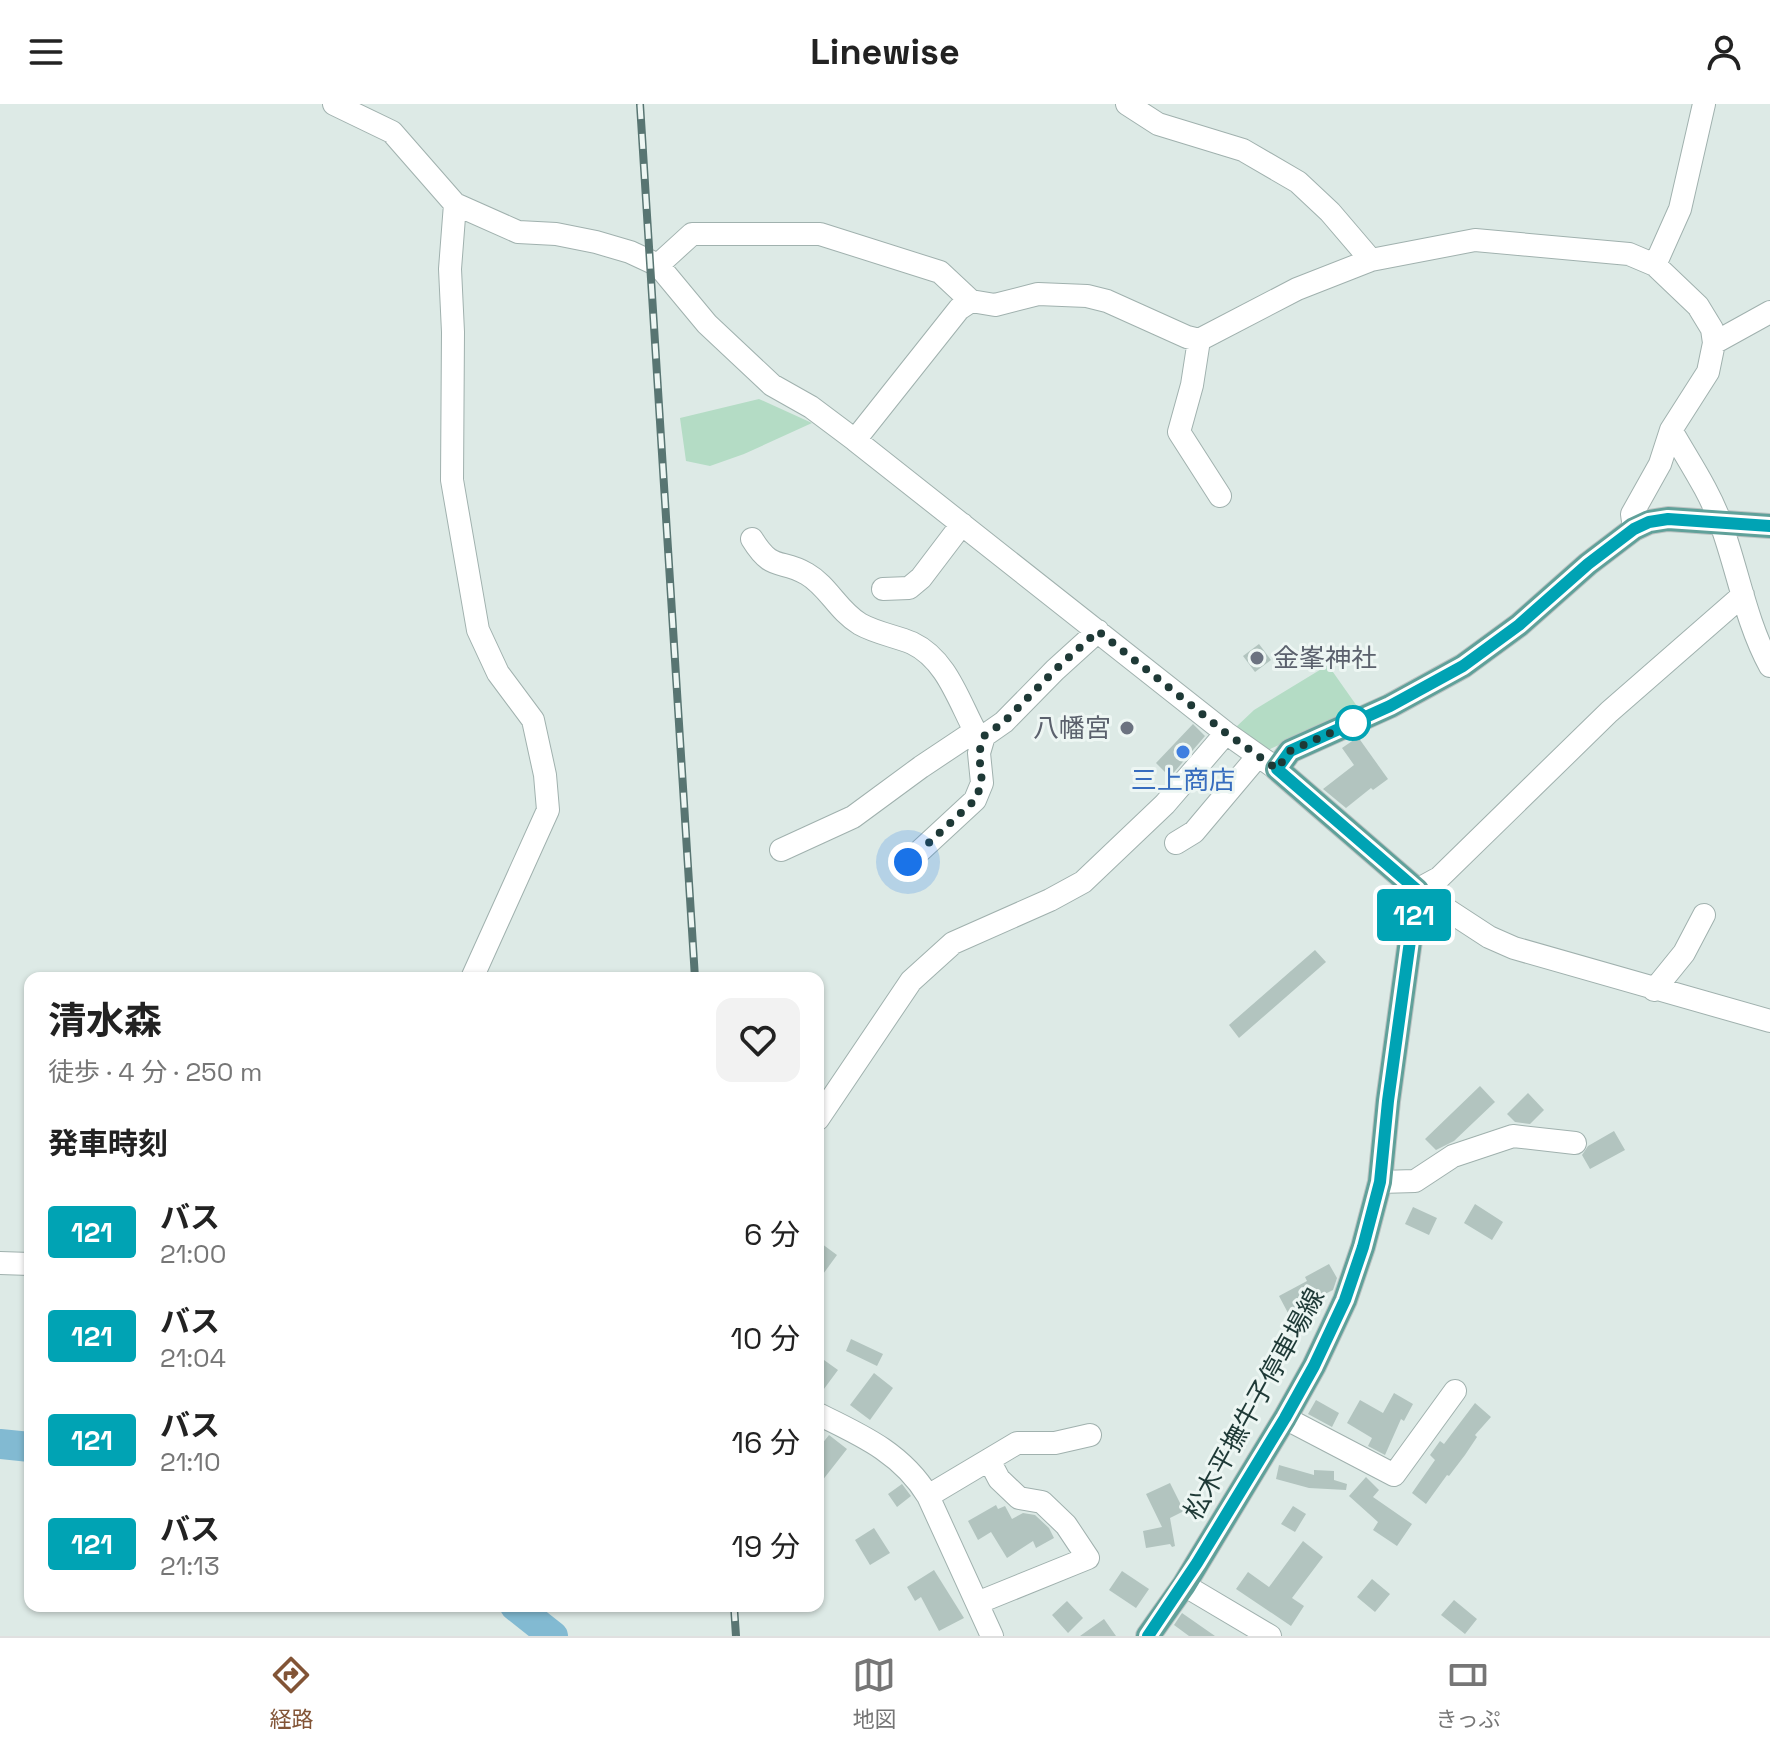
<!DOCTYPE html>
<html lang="ja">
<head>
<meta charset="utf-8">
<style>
	body { margin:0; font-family:"Space Grotesk","Noto Sans JP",sans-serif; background:#f2f2f2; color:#222; height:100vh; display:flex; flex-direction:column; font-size:30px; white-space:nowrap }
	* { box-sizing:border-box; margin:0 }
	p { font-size:26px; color:#767676 }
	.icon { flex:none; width:44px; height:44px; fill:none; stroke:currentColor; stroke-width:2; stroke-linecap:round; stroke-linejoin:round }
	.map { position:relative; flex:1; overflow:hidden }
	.panel { position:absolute; left:24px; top:868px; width:800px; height:640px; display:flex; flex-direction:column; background:#fff; border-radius:16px; box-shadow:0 2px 6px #0004 }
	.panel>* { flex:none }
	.badge { padding:0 16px; border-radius:6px; font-size:28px; line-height:52px }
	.you { position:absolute; width:40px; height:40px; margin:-20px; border:6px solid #fff; border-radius:50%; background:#1a73e8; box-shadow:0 0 0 12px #1a73e833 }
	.map>.badge { position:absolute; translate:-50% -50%; box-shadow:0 0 0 4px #fff }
	h2 { padding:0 24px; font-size:30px; line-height:72px }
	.round { display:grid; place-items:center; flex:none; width:84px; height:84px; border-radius:16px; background:#f2f2f2 }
	.headline { display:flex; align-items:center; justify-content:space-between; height:136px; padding:0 24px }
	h1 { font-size:38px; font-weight:700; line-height:60px }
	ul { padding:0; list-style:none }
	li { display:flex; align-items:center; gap:24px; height:104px; padding:0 24px }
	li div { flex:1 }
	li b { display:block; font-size:30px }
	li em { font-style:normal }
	li .badge { min-width:88px; font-weight:700; text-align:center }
	header { display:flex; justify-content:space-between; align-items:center; height:104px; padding:0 24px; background:#fff; font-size:36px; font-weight:700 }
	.tabs { display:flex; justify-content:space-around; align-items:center; height:112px; border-top:2px solid #e0e0e0; background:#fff; font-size:22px; color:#767676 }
	.tabs a { display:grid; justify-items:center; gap:4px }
	.tabs .selected { color:#825436 }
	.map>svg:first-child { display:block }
	.green { fill:#b4dcc5 }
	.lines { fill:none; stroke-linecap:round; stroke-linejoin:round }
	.river { stroke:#82bad2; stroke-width:30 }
	.building { fill:#b2c4bf }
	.minor-casing { stroke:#a0b1ae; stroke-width:24 }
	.major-casing { stroke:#bcc4c3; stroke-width:26 }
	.minor { stroke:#fff; stroke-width:22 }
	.major { stroke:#60a19a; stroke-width:24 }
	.rail-casing { stroke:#587572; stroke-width:8 }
	.rail { stroke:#edf6f3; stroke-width:5; stroke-dasharray:15; stroke-linecap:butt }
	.line-casing { stroke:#fff; stroke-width:18 }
	.line { stroke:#00a3b4; stroke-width:12 }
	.walk { stroke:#1e3936; stroke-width:8; stroke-dasharray:0 14.4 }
	.worship-dot { fill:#6b7280; stroke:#edf6f3; stroke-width:3 }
	.stop-dot { fill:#fff; stroke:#00a3b4; stroke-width:4 }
	.shop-dot { fill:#3f7fe0; stroke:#edf6f3; stroke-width:3 }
	.labels { text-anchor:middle; stroke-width:6; stroke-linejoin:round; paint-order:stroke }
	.worship-label { font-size:26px; fill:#5b616d; stroke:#edf6f3; text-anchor:start }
	.shop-label { font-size:26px; fill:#366cbe; stroke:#edf6f3 }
	.street-label { font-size:26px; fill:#1e3936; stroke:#edf6f3 }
</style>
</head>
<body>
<header><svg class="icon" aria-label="menu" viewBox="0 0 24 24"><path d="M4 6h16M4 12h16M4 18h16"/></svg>Linewise<svg class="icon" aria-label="person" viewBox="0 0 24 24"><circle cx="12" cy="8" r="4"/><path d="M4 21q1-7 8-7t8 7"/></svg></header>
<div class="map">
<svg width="1770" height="1532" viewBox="0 0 1770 1532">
	<rect width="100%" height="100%" fill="#ddeae6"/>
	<path class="green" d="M759 295 812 319 744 350 710 362 686 357 680 314Z
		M1328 561 1359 605 1268 646 1235 624 1254 606Z"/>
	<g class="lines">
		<path class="river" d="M0 1340 30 1343
			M515 1502 553 1532"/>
	</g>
	<path class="building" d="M1259 540 1271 556 1255 568 1243 552Z
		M1193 620 1205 632 1170 673 1156 659Z
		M1358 633 1388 675 1373 686 1371 684 1346 704 1323 685 1354 661 1342 644Z
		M1315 846 1326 858 1239 934 1229 921Z
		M1480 982 1495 998 1454 1037 1436 1046 1425 1035Z
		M1528 989 1544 1006 1530 1020 1515 1018 1507 1010Z
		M1614 1027 1625 1046 1590 1065 1582 1051 1588 1042Z
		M1475 1100 1503 1118 1492 1136 1464 1119Z
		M1413 1103 1437 1114 1429 1131 1405 1120Z
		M818 1137 837 1151 818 1177Z
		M1329 1160 1337 1174 1333 1186 1317 1194 1320 1200 1299 1211 1298 1209 1293 1211 1291 1207 1288 1209 1279 1192 1307 1177 1305 1173Z
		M851 1235 883 1250 877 1262 846 1247Z
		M824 1256 838 1266 818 1293V1264Z
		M874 1269 893 1284 870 1316 850 1301Z
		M1394 1289 1413 1300 1404 1317 1401 1315 1385 1351 1368 1342 1372 1334 1347 1319 1360 1296 1383 1309Z
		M1316 1296 1339 1309 1332 1323 1308 1310Z
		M1475 1299 1491 1313 1475 1331 1477 1333 1465 1351 1449 1372 1447 1371 1426 1400 1412 1389 1435 1356 1430 1351 1440 1337 1444 1340Z
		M829 1331 847 1345 818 1382V1345Z
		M1279 1361 1314 1371V1366L1334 1367V1376L1347 1380 1346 1386 1309 1384 1276 1375Z
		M1366 1373 1379 1386 1373 1393 1412 1420 1397 1442 1373 1426 1378 1418 1349 1392Z
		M1170 1379 1184 1407 1170 1414 1175 1442 1172 1443 1170 1440 1146 1444 1143 1427 1162 1423 1146 1390Z
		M902 1380 911 1392 897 1403 888 1390Z
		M996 1401 998 1405 1005 1402 1012 1415 1023 1409 1035 1411 1049 1424 1054 1434 1036 1444 1033 1437 1007 1454 991 1428 978 1436 968 1417Z
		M1293 1402 1306 1410 1295 1428 1281 1420Z
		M874 1424 890 1449 870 1461 855 1436Z
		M1303 1437 1323 1453 1292 1494 1304 1502 1291 1522 1236 1485 1248 1468 1269 1483Z
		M934 1466 964 1514 939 1527 921 1493 915 1497 907 1483Z
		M1122 1467 1149 1485 1136 1504 1109 1486Z
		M1372 1475 1390 1490 1375 1508 1357 1493Z
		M1454 1496 1477 1515 1465 1530 1441 1511Z
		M1067 1497 1083 1514 1068 1529 1052 1511Z
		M1182 1509 1215 1532H1189L1174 1521Z
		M1104 1515 1116 1532H1080Z"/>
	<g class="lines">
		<g class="minor-casing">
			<path id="minor" d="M334 0 392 28 455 100 518 128 556 130 596 138 630 148 658 161 707 220 772 281 811 303 855 336 1226 629 1277 665
				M1127 0 1158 20 1243 46 1298 78 1330 108 1371 156
				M455 100 450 165 453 228 452 376 478 526 498 569 533 616 545 671 548 706 473 872 475 874
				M658 161 692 130H820L940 168 971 197 995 201 1038 190 1087 192 1107 197 1187 233 1199 236 1297 185 1371 156 1475 136 1629 150 1655 161 1698 202 1712 225 1714 239 1708 268 1671 326 1660 360 1632 410 1634 425
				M1655 161 1680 105 1704 0
				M1199 236 1192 281 1179 328 1220 392
				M1714 239 1770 208
				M1671 326C1688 356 1710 388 1721 420 1738 467 1746 518 1770 562
				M855 336 959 205 971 197
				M752 435C773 469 780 454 807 470 828 482 838 507 860 520 876 529 895 532 912 539 946 555 958 595 975 627L984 632 1004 618 1055 566 1098 527
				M883 485 909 484 921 474 962 420
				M1743 491 1609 608 1439 774 1417 786 1489 833 1514 844 1770 917
				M1176 739 1194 728 1258 652
				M781 746 853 713 921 663 975 627
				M908 758 975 696 982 679 979 649 984 632
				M1654 886 1684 849 1704 811
				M818 1015 911 877 953 839 1050 796 1083 778 1165 700 1226 629
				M1380 1078 1415 1077 1453 1052 1513 1032 1575 1039
				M0 1159 30 1160
				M818 1310C861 1331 902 1349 928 1392L992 1532
				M1285 1314 1394 1371 1455 1287
				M928 1392 1017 1339H1055L1090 1331
				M1184 1481 1270 1532
				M977 1499 1088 1454 1066 1421 1042 1398 1019 1394 999 1375 989 1356"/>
		</g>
		<g class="major-casing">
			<path id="major" d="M1148 1532 1184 1481 1285 1314 1314 1262 1345 1196 1363 1143 1380 1078 1388 997 1417 786 1277 665 1290 647 1390 602 1463 562 1519 521 1588 460 1634 425 1649 418 1668 415 1770 422"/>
		</g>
		<use href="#minor" class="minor"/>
		<use href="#major" class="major"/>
		<g class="rail-casing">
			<path id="rail" d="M640 0 695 874
				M734 1502 736 1532"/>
		</g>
		<use href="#rail" class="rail"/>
	</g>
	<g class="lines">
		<g class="line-casing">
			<path id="line" d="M1148 1532 1197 1459 1285 1314 1314 1262 1345 1196 1363 1143 1380 1078 1388 997 1417 786 1277 665 1290 647 1390 602 1463 562 1519 521 1588 460 1634 425 1649 418 1668 415 1770 422"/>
		</g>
		<use href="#line" class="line"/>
		<path class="walk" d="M908 758 975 696 982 679 979 649 984 632 1004 618 1055 566 1098 527 1226 629 1277 665 1290 647 1353 619"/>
	</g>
	<g class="worship-dot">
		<circle cx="1257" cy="554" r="8"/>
		<circle cx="1127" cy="624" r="8"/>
	</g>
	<circle class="stop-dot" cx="1353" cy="619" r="16"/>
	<circle class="shop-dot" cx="1183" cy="648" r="8"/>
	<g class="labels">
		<g class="worship-label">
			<text x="1273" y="563">金峯神社</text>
			<text x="1111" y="633" text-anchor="end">八幡宮</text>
		</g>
		<g class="shop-label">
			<text x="1183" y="685">三上商店</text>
		</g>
		<g class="street-label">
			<text transform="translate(1254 1300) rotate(-61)" y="9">松木平撫牛子停車場線</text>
		</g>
	</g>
</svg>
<div class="you" style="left:908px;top:758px"></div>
<b class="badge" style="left:1414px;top:811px;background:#00a3b4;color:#fff">121</b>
<section class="panel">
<div class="headline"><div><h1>清水森</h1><p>徒歩 · 4 分 · 250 m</p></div><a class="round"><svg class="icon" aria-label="heart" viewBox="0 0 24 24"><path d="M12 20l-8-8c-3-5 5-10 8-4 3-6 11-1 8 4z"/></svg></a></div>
<h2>発車時刻</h2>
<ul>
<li><span class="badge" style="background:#00a3b4;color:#fff">121</span><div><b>バス</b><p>21:00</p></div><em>6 分</em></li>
<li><span class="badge" style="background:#00a3b4;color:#fff">121</span><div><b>バス</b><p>21:04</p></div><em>10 分</em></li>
<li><span class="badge" style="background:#00a3b4;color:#fff">121</span><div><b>バス</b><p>21:10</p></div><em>16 分</em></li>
<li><span class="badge" style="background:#00a3b4;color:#fff">121</span><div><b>バス</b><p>21:13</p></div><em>19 分</em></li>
</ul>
</section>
</div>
<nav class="tabs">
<a class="selected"><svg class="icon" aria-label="directions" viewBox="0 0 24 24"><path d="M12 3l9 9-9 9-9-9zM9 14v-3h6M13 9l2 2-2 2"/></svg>経路</a>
<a><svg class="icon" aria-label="map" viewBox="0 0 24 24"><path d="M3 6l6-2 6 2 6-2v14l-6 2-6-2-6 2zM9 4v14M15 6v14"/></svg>地図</a>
<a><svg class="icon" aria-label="tickets" viewBox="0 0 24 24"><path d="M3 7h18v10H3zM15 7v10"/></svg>きっぷ</a>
</nav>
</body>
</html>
